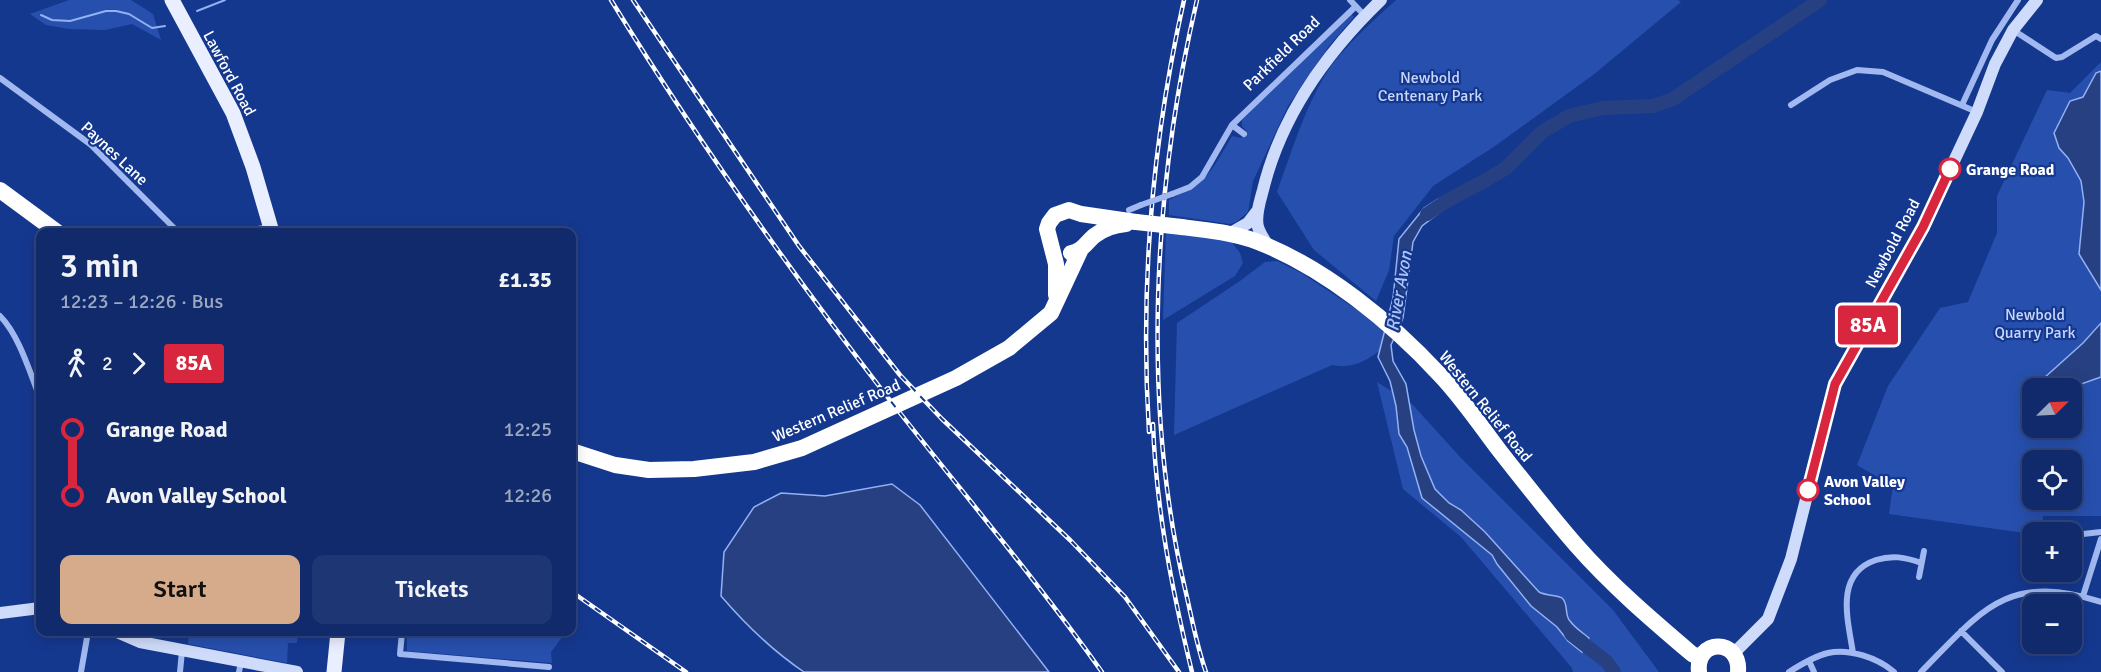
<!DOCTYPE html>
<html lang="en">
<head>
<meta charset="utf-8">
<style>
	body { margin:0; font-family:Signika,sans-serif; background:#1e3673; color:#f1f3f6; height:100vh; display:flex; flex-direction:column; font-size:22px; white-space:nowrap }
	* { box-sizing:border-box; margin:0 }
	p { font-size:20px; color:#9ca7c1 }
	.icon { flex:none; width:33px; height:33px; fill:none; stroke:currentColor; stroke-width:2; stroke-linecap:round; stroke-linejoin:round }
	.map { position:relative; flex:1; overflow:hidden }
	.sheet { position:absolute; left:36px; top:228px; width:540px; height:408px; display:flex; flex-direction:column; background:#102a6b; border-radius:12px; box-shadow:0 3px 15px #0003,0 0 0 2px #30467e }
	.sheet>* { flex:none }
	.badge { padding:0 12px; border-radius:4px; font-size:21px; line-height:39px }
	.needle { width:39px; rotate:66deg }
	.tools { position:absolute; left:2022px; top:378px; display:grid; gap:12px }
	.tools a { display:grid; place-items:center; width:60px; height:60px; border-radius:12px; background:#102a6b; box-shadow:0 3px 15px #0003,0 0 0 2px #30467e; font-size:30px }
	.map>.badge { position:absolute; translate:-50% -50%; box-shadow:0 0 0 3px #fff }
	.legs { display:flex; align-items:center; gap:9px; height:66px; padding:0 24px; font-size:20px }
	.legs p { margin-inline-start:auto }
	.head { display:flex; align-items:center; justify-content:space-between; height:102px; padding:0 24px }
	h1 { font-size:33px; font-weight:600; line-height:45px }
	.cta { display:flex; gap:12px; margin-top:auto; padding:12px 24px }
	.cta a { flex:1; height:69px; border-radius:12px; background:#d6ab8b; color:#111; font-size:24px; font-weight:600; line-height:69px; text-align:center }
	.cta a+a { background:#1e3673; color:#f1f3f6 }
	ul { padding:0 24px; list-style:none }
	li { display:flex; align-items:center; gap:21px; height:66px; font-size:22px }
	li i { display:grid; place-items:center; width:9px; height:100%; margin:0 8px; background:currentColor }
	li i::after { content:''; width:15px; height:15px; margin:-8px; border:4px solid; border-radius:50%; background:#102a6b }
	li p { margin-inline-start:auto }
	li:first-child i { background:linear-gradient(#0000 50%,currentColor 0) }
	li:last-child i { background:linear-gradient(currentColor 50%,#0000 0) }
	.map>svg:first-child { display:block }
	.green { fill:#2750ae; fill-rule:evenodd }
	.water { fill:#274082; stroke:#93b1f3; stroke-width:1.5 }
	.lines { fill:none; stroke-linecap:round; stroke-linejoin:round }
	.stream { stroke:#93b1f3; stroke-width:2 }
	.river { stroke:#274082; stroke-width:14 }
	.street { stroke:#a1b9f0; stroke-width:6 }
	.secondary { stroke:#cfdbfb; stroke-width:12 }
	.primary { stroke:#eaefff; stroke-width:15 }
	.highway { stroke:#fff; stroke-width:16 }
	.rail-casing { stroke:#fff; stroke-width:4.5 }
	.rail { stroke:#15388f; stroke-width:2; stroke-dasharray:7; stroke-linecap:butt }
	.street-bridge { stroke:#a1b9f0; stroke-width:6 }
	.highway-bridge { stroke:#fff; stroke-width:16 }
	.line-1-casing { stroke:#fff; stroke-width:14 }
	.line-1 { stroke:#d7263d; stroke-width:9 }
	.stop-1-dot { fill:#fff; stroke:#d7263d; stroke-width:3 }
	.labels { text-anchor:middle; stroke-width:4.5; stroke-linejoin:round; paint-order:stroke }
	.street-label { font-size:16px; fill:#fff; stroke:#15388f }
	.park-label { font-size:16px; fill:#c8d7fb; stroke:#15388f }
	.stop-label { font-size:16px; font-weight:bold; fill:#fff; stroke:#15388f; text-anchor:start }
	.water-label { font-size:18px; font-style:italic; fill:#adc4f7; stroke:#15388f }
</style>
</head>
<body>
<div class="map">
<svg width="2101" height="672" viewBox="0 0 2101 672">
	<rect width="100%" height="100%" fill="#15388f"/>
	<path class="green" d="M69 0H131L153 14 161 40 132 24 105 30 69 29 46 25 30 14Z
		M1396 0H1678L1681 2 1593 75 1495 146 1433 186 1394 236 1389 270 1376 301 1314 250 1277 192C1292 151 1305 106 1329 69 1345 46 1375 19 1396 0Z
		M1351 14 1354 17 1329 46 1288 106 1253 181 1248 212 1236 222 1230 224 1169 215V200C1208 182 1211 172 1232 136L1241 138 1247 132 1242 126V120Z
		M2101 62V516H2043L2041 532 2032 534 1889 514 1893 486 1857 465 1888 386 1940 308 1968 302 1997 233V196L2047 90 2070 93ZM2032 388H2072V428H2032ZM2032 460H2072V500H2032Z
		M1166 231 1230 240 1240 253 1243 263 1235 276 1163 320Z
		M1277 261 1303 274 1377 323 1383 333 1379 351C1365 362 1350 369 1332 365L1174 435 1177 323 1240 281 1265 262Z
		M1377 382 1412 404 1461 458 1613 610 1659 672H1573L1572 668 1461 537 1403 489Z
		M189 632H298L297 643H288L287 663 188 644Z
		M407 632H566L551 652 552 663 407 651Z"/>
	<path class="water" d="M2101 71V290L2079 254 2084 202 2081 181 2068 158 2059 148 2054 133 2070 101 2083 97 2096 73Z
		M1438 199 1443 210 1422 226 1413 242 1403 318 1391 345 1393 361 1406 384 1414 430 1421 456 1435 489 1449 503 1461 510 1485 532 1539 592C1546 596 1558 595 1562 598 1569 604 1564 615 1570 621 1575 628 1583 633 1589 638L1582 652 1568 641 1557 627 1531 606 1497 564 1492 555 1422 498 1407 447 1399 434 1396 406 1390 381 1378 357 1393 298 1399 239 1424 208Z
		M2101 323V377L2070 388H2035L2034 387 2083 343Z
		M892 484 920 505 1049 672H804C773 651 745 624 721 596L724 552 754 507 781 493 825 496Z"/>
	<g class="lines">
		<path class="stream" d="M197 11 225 0
			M41 15 52 20 70 21 106 11H116L129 14 152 28 165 26"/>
		<path class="river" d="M1427 214 1445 202 1486 180 1506 168 1542 132 1569 116 1603 108 1653 106 1673 99 1820 0
			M1571 634 1607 662 1614 672"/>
		<path class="street" d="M1350 0 1365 16
			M2013 30 2056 58 2062 57 2096 36 2101 39
			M0 78 90 144 178 232
			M1791 105 1830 80 1857 70 1883 72 1977 112
			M1962 105 1992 40 2018 0
			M1232 125 1244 134
			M1172 194 1190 187 1202 177 1232 125 1355 7
			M1129 210 1141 205
			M238 232 270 227
			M0 316C19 335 30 373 40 398
			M2083 534 2101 532
			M1919 577 1924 551
			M2083 596 2101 539
			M1961 631 2002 672
			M402 632 400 654 549 667
			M1853 653C1848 620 1834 574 1876 560 1892 555 1905 557 1921 563
			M1809 661 1814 672
			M81 672 88 632
			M180 672 182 651
			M239 672 241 662
			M1789 672C1800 665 1815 656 1828 653 1849 648 1878 658 1894 672
			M1921 672C1982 610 2007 572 2101 602"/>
		<path class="secondary" d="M1229 234 1248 223 1258 210
			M1269 247C1265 241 1260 234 1258 227 1255 216 1260 201 1263 190 1281 116 1327 52 1381 0
			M0 613 40 608
			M117 632 140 642 297 672
			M1734 653 1768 619 1791 559 1835 384 1923 227 1977 112 1995 64 2013 30 2037 0"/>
		<path class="primary" d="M172 0 233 113 253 167 272 232
			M334 672 338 632"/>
		<path class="highway" d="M0 190 57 232
			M1182 227C1207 230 1234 233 1258 242 1325 268 1391 322 1440 375 1462 398 1480 425 1499 450 1524 482 1549 514 1576 545 1611 585 1652 620 1692 654L1700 658
			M1071 253C1082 251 1086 243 1094 236 1104 228 1114 225 1126 224
			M1056 295V264L1047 229 1049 223 1055 215 1069 210 1081 214 1136 222
			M572 451 615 465 649 470 694 469 754 462 802 448 956 378 1009 348 1051 313 1081 249
			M1699 672C1695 638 1741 638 1738 672"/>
		<g class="rail-casing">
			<path id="rail" d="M611 0C694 135 785 264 882 390 955 484 1033 575 1102 672
				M633 0 799 246 900 375 942 419 1070 540 1125 597 1179 672
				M1197 0C1153 189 1141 404 1186 593 1192 619 1197 647 1206 672
				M1153 424C1156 508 1172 590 1192 672
				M1149 432C1140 287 1152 142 1184 0
				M572 592 686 672"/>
		</g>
		<use href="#rail" class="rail"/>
		<path class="street-bridge" d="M1141 205 1172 194"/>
		<path class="highway-bridge" d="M1136 222 1182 227"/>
	</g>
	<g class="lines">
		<g class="line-1-casing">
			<path id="line-1" d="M1808 490 1835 384 1923 227 1950 169"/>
		</g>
		<use href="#line-1" class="line-1"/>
	</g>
	<g class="stop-1-dot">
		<circle cx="1950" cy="169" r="10"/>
		<circle cx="1808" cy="490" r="10"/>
	</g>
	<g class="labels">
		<g class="street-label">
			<text transform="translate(1281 53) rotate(-44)" y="6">Parkfield Road</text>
			<text transform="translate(230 73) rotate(62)" y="6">Lawford Road</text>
			<text transform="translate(115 153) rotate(43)" y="6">Paynes Lane</text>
			<text transform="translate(1892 243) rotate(-62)" y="6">Newbold Road</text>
			<text transform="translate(1486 406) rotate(51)" y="6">Western Relief Road</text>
			<text transform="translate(836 410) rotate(-23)" y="6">Western Relief Road</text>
		</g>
		<g class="park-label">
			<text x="1430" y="83">Newbold<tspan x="1430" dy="18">Centenary Park</tspan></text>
			<text x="2035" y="320">Newbold<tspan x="2035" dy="18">Quarry Park</tspan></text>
		</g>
		<g class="stop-label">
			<text x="1966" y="175">Grange Road</text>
			<text x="1824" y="487">Avon Valley<tspan x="1824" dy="18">School</tspan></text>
		</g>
		<g class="water-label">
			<text transform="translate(1399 291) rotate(-80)" y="6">River Avon</text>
		</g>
	</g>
</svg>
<div class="tools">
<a><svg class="needle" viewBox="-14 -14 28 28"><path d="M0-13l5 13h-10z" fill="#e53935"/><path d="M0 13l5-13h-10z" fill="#9ca7c1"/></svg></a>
<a><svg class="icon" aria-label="locate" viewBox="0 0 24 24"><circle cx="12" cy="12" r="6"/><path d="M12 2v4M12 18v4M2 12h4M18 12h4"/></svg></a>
<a>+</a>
<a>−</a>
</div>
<b class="badge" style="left:1868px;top:325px;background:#d7263d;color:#fff">85A</b>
<section class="sheet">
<div class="head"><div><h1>3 min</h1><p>12:23 – 12:26 · Bus</p></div><b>£1.35</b></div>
<div class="legs"><svg class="icon" aria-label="walk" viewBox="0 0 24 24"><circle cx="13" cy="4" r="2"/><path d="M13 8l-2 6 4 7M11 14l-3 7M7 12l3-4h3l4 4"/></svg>2<svg class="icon" aria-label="forward" viewBox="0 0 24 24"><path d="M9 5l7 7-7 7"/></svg><b class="badge" style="background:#d7263d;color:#fff">85A</b></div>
<ul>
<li><i style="color:#d7263d"></i><b>Grange Road</b><p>12:25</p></li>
<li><i style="color:#d7263d"></i><b>Avon Valley School</b><p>12:26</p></li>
</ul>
<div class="cta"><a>Start</a><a>Tickets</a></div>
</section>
</div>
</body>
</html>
